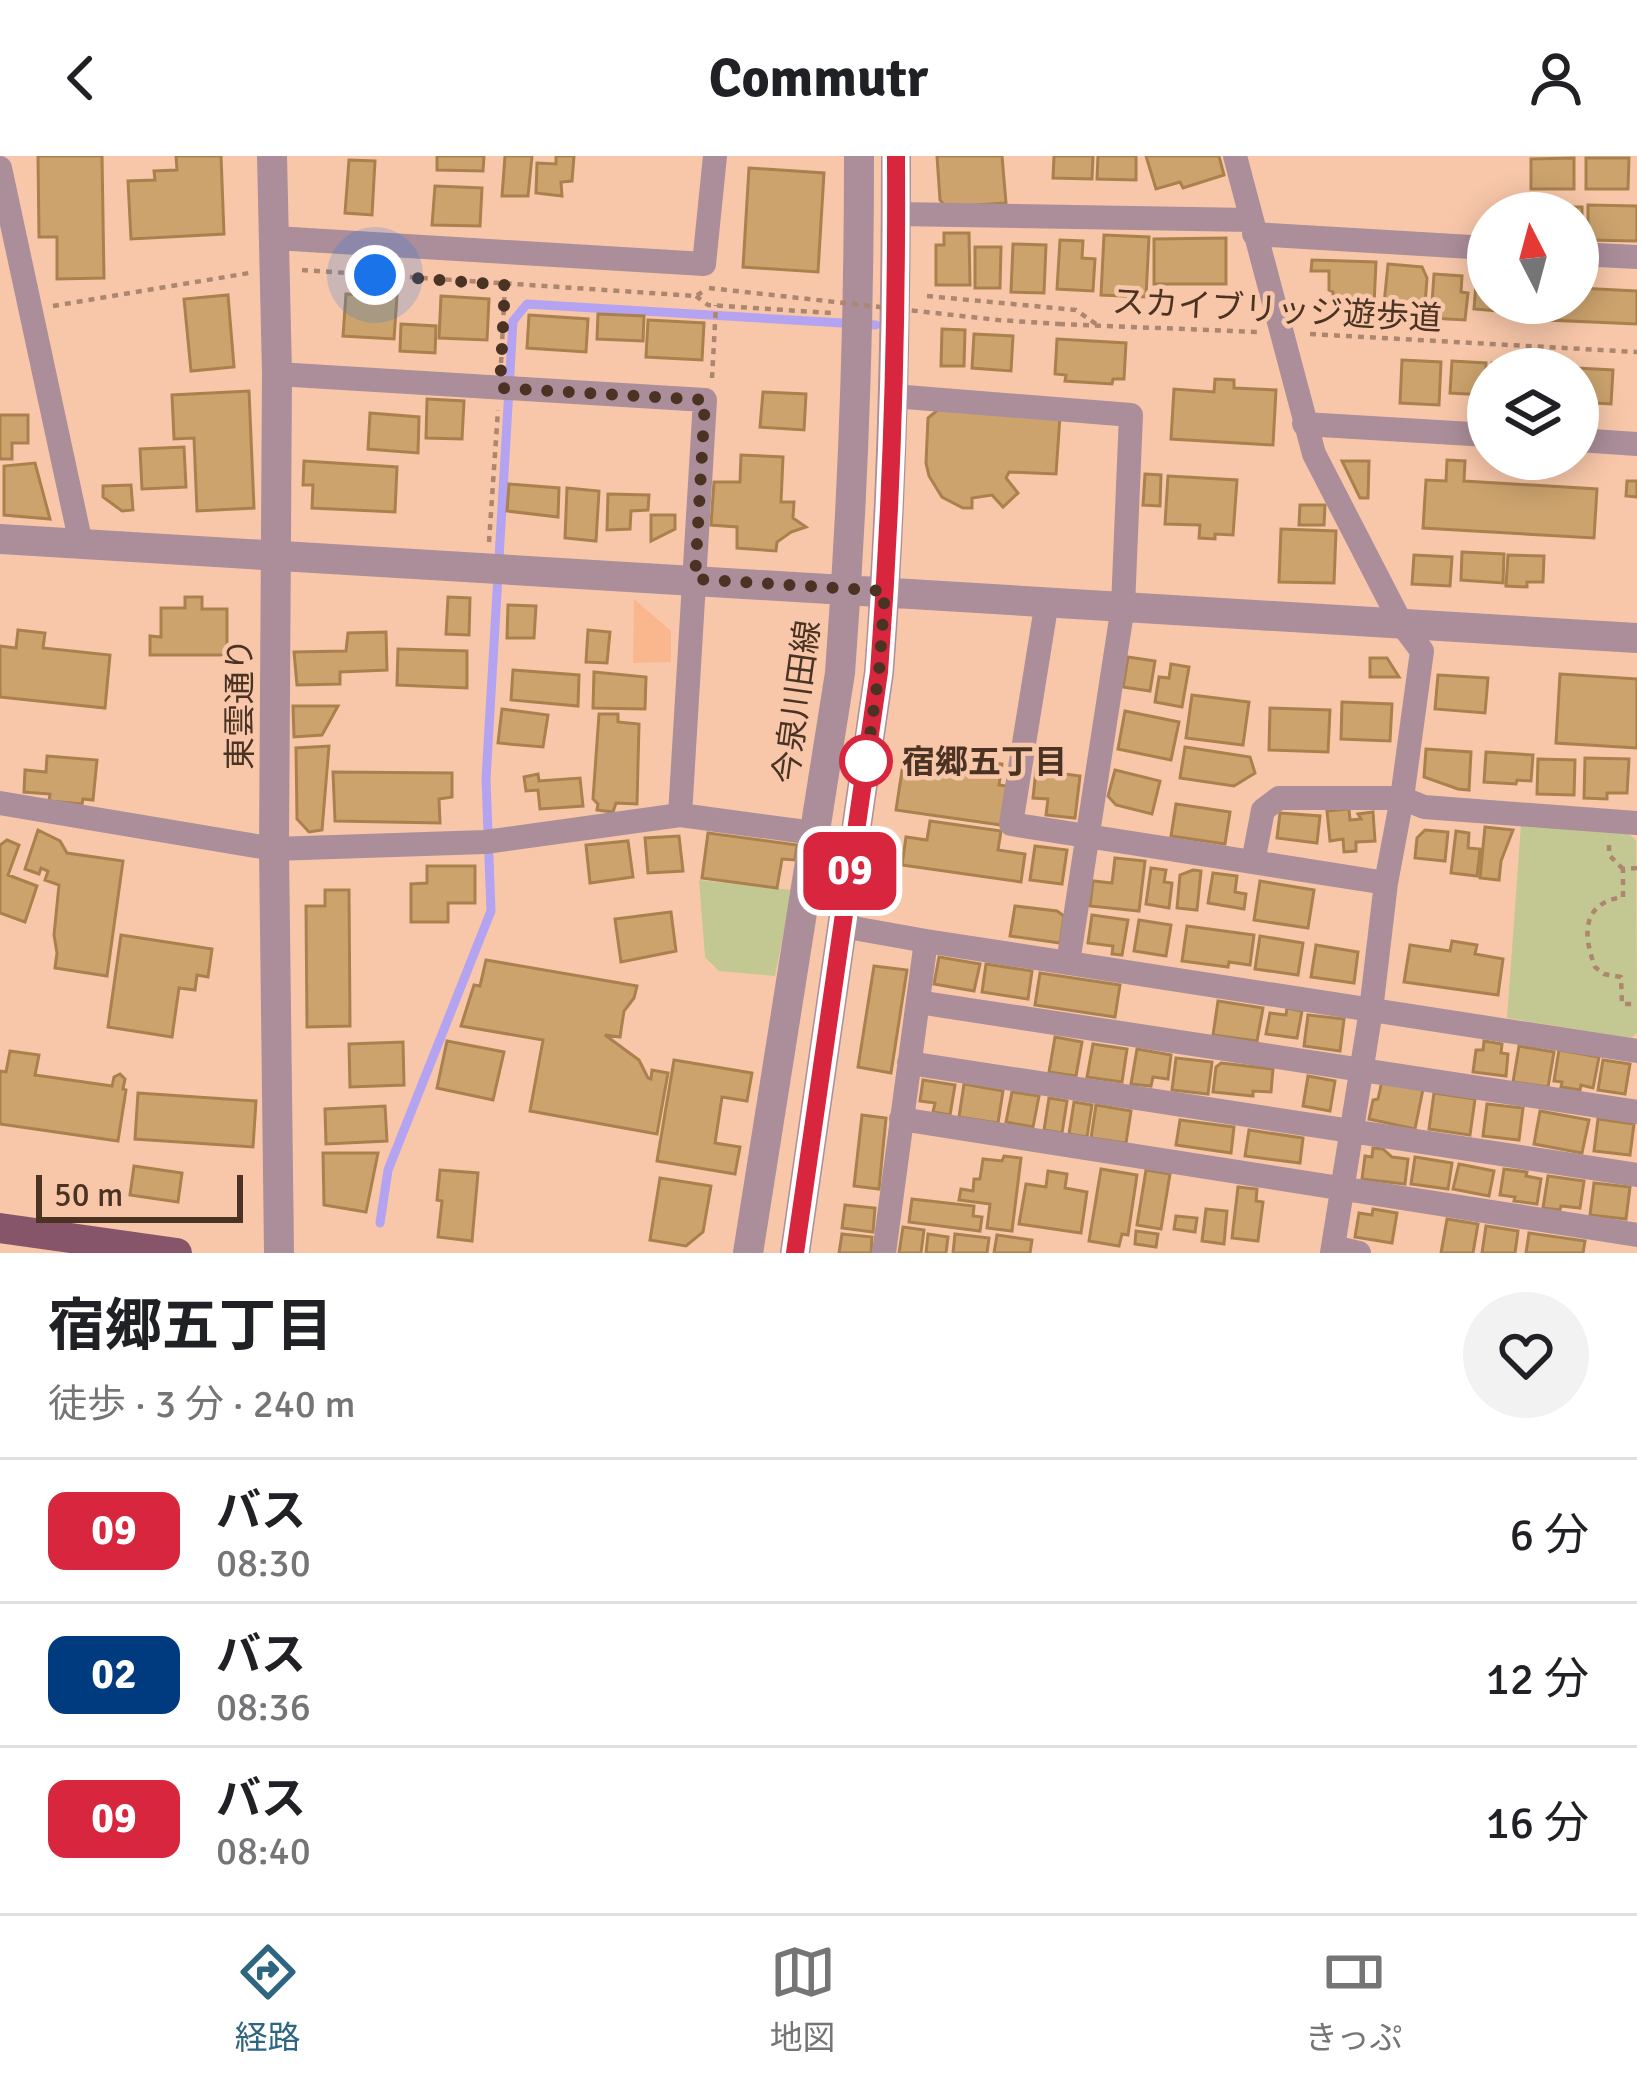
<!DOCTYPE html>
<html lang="ja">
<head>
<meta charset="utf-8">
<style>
	body { margin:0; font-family:Signika,"Noto Sans JP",sans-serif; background:#f2f2f2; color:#202124; height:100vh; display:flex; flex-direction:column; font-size:45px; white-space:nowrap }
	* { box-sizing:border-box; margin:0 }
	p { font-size:39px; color:#757577 }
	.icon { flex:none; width:66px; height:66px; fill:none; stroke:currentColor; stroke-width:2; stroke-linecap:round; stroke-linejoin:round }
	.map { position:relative; height:1097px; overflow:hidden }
	.panel { display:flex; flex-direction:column; background:#fff; flex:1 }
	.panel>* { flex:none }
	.badge { padding:0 24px; border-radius:18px; font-size:42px; line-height:78px }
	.needle { width:78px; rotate:354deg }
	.controls { position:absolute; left:1467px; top:36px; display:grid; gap:24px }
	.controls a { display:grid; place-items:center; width:132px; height:132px; border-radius:50%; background:#fff; box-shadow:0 6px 30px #0003; font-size:60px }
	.scale { position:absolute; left:36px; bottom:30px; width:207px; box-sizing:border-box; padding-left:12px; border:6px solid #4b3324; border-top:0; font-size:33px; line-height:42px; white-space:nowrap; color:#4b3324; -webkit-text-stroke:9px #f8c7a9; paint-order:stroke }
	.you { position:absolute; width:60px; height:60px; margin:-30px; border:9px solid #fff; border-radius:50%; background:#1a73e8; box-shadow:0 0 0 18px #1a73e833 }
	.map>.badge { position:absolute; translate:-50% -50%; box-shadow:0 0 0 6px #fff }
	.round { display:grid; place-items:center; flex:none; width:126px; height:126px; border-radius:63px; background:#f2f2f2 }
	.head { display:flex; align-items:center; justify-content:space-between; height:204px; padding:0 48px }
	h1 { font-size:57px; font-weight:700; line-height:90px }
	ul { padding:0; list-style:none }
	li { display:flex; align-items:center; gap:36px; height:144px; padding:0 48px; border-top:3px solid #e0e0e0 }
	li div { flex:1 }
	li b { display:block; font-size:45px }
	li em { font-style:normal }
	li .badge { min-width:132px; font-weight:700; text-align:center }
	header { display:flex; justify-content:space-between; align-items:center; height:156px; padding:0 48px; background:#fff; font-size:54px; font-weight:700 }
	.menu { display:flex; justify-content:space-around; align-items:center; height:168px; border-top:3px solid #e0e0e0; background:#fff; font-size:33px; color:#757577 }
	.menu a { display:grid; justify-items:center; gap:6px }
	.menu .current { color:#2e6580 }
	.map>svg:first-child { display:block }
	.built { fill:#fab78e }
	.green { fill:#c3c893 }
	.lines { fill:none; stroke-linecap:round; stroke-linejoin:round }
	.stream { stroke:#b3a3f1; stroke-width:9 }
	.building { fill:#cca36d; stroke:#aa814d; stroke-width:3 }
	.path { stroke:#ac866f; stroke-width:4.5; stroke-dasharray:6 6; stroke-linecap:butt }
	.minor { stroke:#ab8e9a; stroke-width:24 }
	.tertiary { stroke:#ab8e9a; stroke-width:30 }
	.primary { stroke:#87556a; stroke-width:30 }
	.path-bridge { stroke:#ac866f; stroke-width:4.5; stroke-dasharray:6 6; stroke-linecap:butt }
	.line-casing { stroke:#fff; stroke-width:27 }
	.line { stroke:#d7263d; stroke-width:18 }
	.walk { stroke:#4b3324; stroke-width:12; stroke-dasharray:0 21.6 }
	.stop-dot { fill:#fff; stroke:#d7263d; stroke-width:6 }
	.labels { text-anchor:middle; stroke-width:9; stroke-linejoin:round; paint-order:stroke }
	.street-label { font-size:33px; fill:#4b3324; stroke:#f8c7a9 }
	.stop-label { font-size:33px; font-weight:bold; fill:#4b3324; stroke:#f8c7a9; text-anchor:start }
</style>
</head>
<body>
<header><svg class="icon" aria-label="back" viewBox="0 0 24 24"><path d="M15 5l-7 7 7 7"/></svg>Commutr<svg class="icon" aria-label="person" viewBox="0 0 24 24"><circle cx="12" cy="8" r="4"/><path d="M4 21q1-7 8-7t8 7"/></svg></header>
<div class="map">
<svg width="1637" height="1097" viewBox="0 0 1637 1097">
	<rect width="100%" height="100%" fill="#f8c7a9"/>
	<path class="built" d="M634 443 671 475V506L633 507Z"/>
	<path class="green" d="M1521 668 1626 676 1636 684 1637 877 1631 882 1507 862Z
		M699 724 792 734 775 820 719 815 705 801Z"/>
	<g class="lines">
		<path class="stream" d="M380 1067 388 1014 491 755 486 623 513 165 527 148 876 169"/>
	</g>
	<path class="building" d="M38 0H102L104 122 57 123V81H39Z
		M176 0H221L224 78 131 83 128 25 155 24 154 15 177 14Z
		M437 0H484L483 15 437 14Z
		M505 0H532L528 40H502Z
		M556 0H574L572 25 561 26 562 40 536 37 537 7 556 8Z
		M937 0H1002L1006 47 946 51 940 44Z
		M1054 0H1093L1092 23 1053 22Z
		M1098 0H1136V24L1097 23Z
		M1146 0H1219L1224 19 1183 32 1180 26 1156 33Z
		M1574 2V33H1531V3Z
		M1586 2H1629L1628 33H1586Z
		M349 4 375 5 372 59 345 57Z
		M749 12 824 17 818 116 743 111Z
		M435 30 482 32 480 70 432 69Z
		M1588 49 1637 50V85L1588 84Z
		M1541 51H1582V78H1578V57H1541Z
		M944 77H969L970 129H936V89H944Z
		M1104 79 1149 81 1146 141 1101 139Z
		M1226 82V128H1154V83Z
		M1060 84 1083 85 1082 102 1095 103 1093 135 1057 133Z
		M1013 88 1046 89 1044 137 1011 136Z
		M975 91H1001L1000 132H975Z
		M1312 104 1376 106 1374 149 1333 147V136L1329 134V115H1311Z
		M1388 108 1422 111 1427 122 1424 162 1383 158Z
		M1477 115 1488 116V147H1509L1508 156 1474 153Z
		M1434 118 1462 120 1461 136 1468 137 1465 164 1431 162Z
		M1578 132 1637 135V168L1547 164V150L1534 149 1578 147Z
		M346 138 397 140 394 183 343 180Z
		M228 139 234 211 191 215 184 143Z
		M441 140 489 143 487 184 439 182Z
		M598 158 644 160 643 185 597 183Z
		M529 159 588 163 586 196 527 192Z
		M648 164 704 167 702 204 646 201Z
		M401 168 436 170 435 197 400 195Z
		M942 173 965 174 964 210H941Z
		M974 178 1013 180 1011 215 972 212Z
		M1057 183 1126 187 1124 223H1113L1112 228 1065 225 1066 219 1055 218Z
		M1402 204 1441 206 1439 249 1400 247Z
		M1452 205 1486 207 1485 239 1450 237Z
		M1492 207 1551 210V213H1492Z
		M1576 212 1613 214 1611 248 1578 246V213Z
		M1215 223 1234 224V232L1276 234 1273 289 1171 283 1174 233 1214 236Z
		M249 235 254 352 197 355 194 282 174 283 172 239Z
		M763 236 806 238 804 274 760 271Z
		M427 243 464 245 462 283 426 282Z
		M939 253 1060 260 1056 318 1009 316 1006 322 1018 337 1003 351 992 339 972 342V352H963L942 341 929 320 926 307 928 262Z
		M370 257 419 261 418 297 368 293Z
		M0 259H28V287H12V303H0Z
		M184 291 186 331 142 333 140 293Z
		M741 299 783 301 781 346H794L793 362 806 371 791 376 777 386 776 395 737 392V371L711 369 714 326H740Z
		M1447 304 1465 305 1464 325 1597 333 1594 382 1423 372 1426 324 1446 325Z
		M304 305 397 311 395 356 312 352 313 329H303Z
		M1342 305H1369L1368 342H1360Z
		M35 307 50 363 4 359V310Z
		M1145 318 1161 319 1160 350 1143 349Z
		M1168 320 1237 324 1233 379 1215 378V383L1199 382 1200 369 1165 368Z
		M1627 325H1637V341L1626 340Z
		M509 328 559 332 558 361 507 355Z
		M131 329 133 354 122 355 103 341V330Z
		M567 332 599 335 596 385 565 382Z
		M608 338 649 339 648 354 631 355 630 373 607 374Z
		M1300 349H1325L1324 369H1299Z
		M651 359H675V373L651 385Z
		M1281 373 1336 375 1334 427 1279 426Z
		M1462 396 1504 398 1503 427 1461 424Z
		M1414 399 1452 401 1450 430 1412 428Z
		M1508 399 1544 400 1543 426H1527V431L1506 430Z
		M185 441H202V453H227V499H150V480L161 481V452H185Z
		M448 441 470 442 469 479 446 478Z
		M508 449 536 450 534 482H507Z
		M18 474 45 477 43 492 110 499 105 552 0 541V490L16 492Z
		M588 474 610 476 607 507 586 506Z
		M386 476 387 514 340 516V528L297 529 294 496 346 495 348 477Z
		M398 493 467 495V532L397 529Z
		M1128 501 1155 505 1150 535 1123 531Z
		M1370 502H1387L1399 521H1370Z
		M1171 508 1189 511 1182 551 1155 546 1159 521 1169 522Z
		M513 514 579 519 578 550 511 544Z
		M594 516 646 521 645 553 593 552Z
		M1560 518 1637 523V592L1556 587Z
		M1438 519 1488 522 1485 557 1435 553Z
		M1192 539 1249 546 1243 589 1186 582Z
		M1342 546 1392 548 1390 585 1341 583Z
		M293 550H338L322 579 294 581Z
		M1270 552 1330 554 1328 596 1269 594Z
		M502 553 548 559 543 591 498 587Z
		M1125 555 1179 566 1171 604 1118 593Z
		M599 558H618V566L639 568 637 648 616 647 613 656 597 654 598 648 593 643Z
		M329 590 322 674 309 676 297 663 296 592Z
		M1185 591 1250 601 1255 617 1234 630 1180 622Z
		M1426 593 1471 596 1469 634 1458 633 1424 621Z
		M905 595 1002 608 999 629 1007 630 1001 669 896 654Z
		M1486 596 1533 599 1531 625 1517 624 1516 628 1484 626Z
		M47 600 97 604 93 644 83 643 82 648 49 645 50 638 24 636 25 614 46 616Z
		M1585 602 1629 603 1627 637H1607V643L1584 642Z
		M1538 603 1575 604 1574 639 1537 638Z
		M1036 614 1080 620 1075 662 1046 659 1048 643 1033 642Z
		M1115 614 1160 625 1152 658 1116 649 1108 640Z
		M333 616 452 617V641L439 643 440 667 335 665Z
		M538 618 539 625 580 622 583 650 540 653 538 634 526 635 524 621Z
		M1176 648 1230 656 1225 688 1171 680Z
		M1349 653 1350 664 1361 663 1358 658 1373 656 1375 685 1356 686V695L1344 696 1343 683 1330 685 1327 655Z
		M1280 657 1320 660 1317 687 1277 682Z
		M930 665 1001 675 998 694 1025 698 1021 726 902 709 906 681 927 684Z
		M1485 671 1513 674 1501 705 1499 724 1480 722Z
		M38 674 60 685 67 697 123 705 107 820 55 812 57 797 54 779 59 729 45 724 48 715 41 712 39 718 25 713Z
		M1425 674 1448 676 1445 705 1415 702 1417 682Z
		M1456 675 1469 677 1468 692 1480 693 1477 720 1451 717Z
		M708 677 797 689 795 704 782 703 777 732 702 722Z
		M679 680 683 715 648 717 645 682Z
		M7 684 19 689 8 719 37 730 25 766 0 757V689Z
		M628 685 633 721 590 727 586 689Z
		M1035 690 1067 694 1062 728 1030 724Z
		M1115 702 1145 705 1139 755 1090 750 1093 725 1112 727Z
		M427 710H475V747H448V766H411V728L427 727Z
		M1151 712 1166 714 1164 726 1172 727 1169 752 1146 748Z
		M1193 714 1201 715 1197 754 1177 752 1180 719Z
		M1213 717 1237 720 1235 736 1246 738 1244 753 1208 747Z
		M1260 725 1314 734 1308 772 1254 764Z
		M325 734H349L350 870 307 871 306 750H325Z
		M1015 750 1057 755 1064 760 1060 787 1010 780Z
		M671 756 676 795 621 806 615 763Z
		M1092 759 1128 764 1122 799 1112 798 1113 790 1088 787Z
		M1139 764 1171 769 1166 800 1134 795Z
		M1187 770 1254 779 1250 809 1229 806 1228 811 1182 805Z
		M121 779 212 793 208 821 197 819 195 834 179 832 172 881 108 871Z
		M1260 780 1303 787 1298 819 1255 813Z
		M1452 785 1477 789 1475 798 1503 803 1498 839 1404 826 1410 789 1450 795Z
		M1316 789 1358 796 1354 827 1311 821Z
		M939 801 980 808 974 835 934 828Z
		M486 804 637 830 634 842 624 855 620 881 605 879 639 904 648 922 651 923 652 914 668 917 657 978 530 955 543 884 461 870 474 829 480 830Z
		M986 808 1032 815 1028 843 982 836Z
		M874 810 907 814 891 917 858 911Z
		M1040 817 1120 829 1115 861 1035 849Z
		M1218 845 1263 852 1257 885 1213 879Z
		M1287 852 1302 855 1297 882 1266 878 1270 857 1286 859Z
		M1308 859 1344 863 1340 895 1304 890Z
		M1055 881 1082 886 1076 920 1049 916Z
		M447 885 504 896 493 944 437 932Z
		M1484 885 1502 888 1501 897 1508 898 1506 920 1473 916 1476 894H1483Z
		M403 886 404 929 350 931 349 888Z
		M1093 888 1127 893 1122 926 1087 921Z
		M1519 890 1554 896 1548 931 1513 926Z
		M1137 893 1171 899 1168 923 1153 921 1151 930 1131 928Z
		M1559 894 1599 901 1593 932 1581 929 1580 934 1561 931 1562 926 1554 925Z
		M10 895 39 899 35 919 112 930 114 921 120 918 125 923 123 933 126 934 118 985 0 968V915L6 916Z
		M1176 902 1212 906 1208 938 1172 934Z
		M674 904 752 917 747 945 722 941 715 987 740 991 735 1018 657 1005Z
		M1603 904 1630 908 1625 938 1598 934Z
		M1221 907 1273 913 1271 936 1253 935V940L1213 936 1216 911Z
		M1308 920 1335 925 1330 955 1303 950Z
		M923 924 955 929 950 959 933 956 935 947 920 945Z
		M1382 925 1423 933 1415 973 1369 963 1373 944 1378 943Z
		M964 928 1003 935 998 967 959 961Z
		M1012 936 1039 940 1033 971 1006 966Z
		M138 937 256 945 253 991 135 983Z
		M1434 937 1475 943 1470 979 1429 973Z
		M1049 942 1067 945 1062 977 1044 974Z
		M1074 946 1092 949 1087 981 1069 978Z
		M1487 948 1523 952 1519 984 1483 980Z
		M1096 949 1131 955 1126 987 1091 982Z
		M385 950 387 985 326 988 325 953Z
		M1540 955 1589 964 1582 997 1534 988Z
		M862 959 886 962 879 1033 854 1030Z
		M1598 963 1634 968 1630 999 1594 995Z
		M1180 964 1234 971 1231 997 1176 989Z
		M1249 974 1303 982 1300 1007 1245 1000Z
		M1373 992 1383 993 1392 1001 1408 1003 1405 1028 1362 1023 1365 1000 1372 1001Z
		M323 997H378L366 1056 324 1049Z
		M1004 1000 1021 1002 1012 1075 987 1072 990 1048 959 1044 961 1033 973 1035 974 1023H980L983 1003 1002 1005Z
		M1415 1001 1452 1007 1448 1033 1411 1028Z
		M1459 1008 1494 1015 1489 1040 1453 1033Z
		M134 1010 182 1017 178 1046 130 1039Z
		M1101 1013 1137 1019 1128 1079 1122 1078 1119 1090 1089 1085Z
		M1504 1013 1527 1016 1526 1020 1541 1023 1537 1048 1514 1045 1515 1041 1500 1039Z
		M440 1014 478 1017 472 1085 438 1081 442 1045 437 1044Z
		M1146 1014 1170 1018 1161 1073 1137 1069Z
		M1048 1015 1067 1018 1065 1032 1087 1036 1081 1077 1019 1068 1026 1028 1046 1031Z
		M1548 1020 1584 1025 1580 1052 1561 1050 1560 1054 1543 1052Z
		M660 1022 711 1030 703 1076 686 1090 650 1084Z
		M1594 1027 1630 1031 1626 1063 1590 1059Z
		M1238 1031 1257 1033 1256 1045 1263 1046 1258 1085 1232 1082Z
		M912 1043 974 1050 973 1060 982 1061 980 1075 909 1066Z
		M845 1049 875 1052 873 1076 842 1072Z
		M1206 1053 1227 1055 1224 1088 1202 1085Z
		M1373 1053 1397 1057 1392 1087 1355 1081 1359 1057 1372 1059Z
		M1176 1060 1197 1062 1195 1076 1174 1073Z
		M1447 1063 1478 1068 1473 1097H1441Z
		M1486 1070 1518 1075 1515 1097H1482Z
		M903 1071 924 1074 921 1097H899Z
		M1136 1075 1158 1078 1156 1091 1135 1088Z
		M1529 1077 1585 1085 1583 1097H1526Z
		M842 1078 872 1081 871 1097H839Z
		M928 1078 948 1081 946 1097H926Z
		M955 1078 989 1082 987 1097H953Z
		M997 1079 1032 1084 1030 1097H994Z"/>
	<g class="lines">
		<path class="path" d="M302 114 696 140 702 136
			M696 140 708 149 831 157
			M927 140 1076 154 1096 168
			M53 150 249 117
			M1059 168 1257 176
			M1310 178 1637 196
			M501 207 505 129
			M712 222 716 149
			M489 386 498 254
			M1609 689V699L1623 713
			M1637 712 1623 713V741C1581 747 1583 779 1595 811L1604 818 1621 821 1622 848H1637"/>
		<path class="minor" d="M1235 0 1314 298 1401 467 1422 495 1402 642 1386 727 1371 854 1332 1097
			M0 12 81 388
			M896 58 1251 64
			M1254 78 1488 92
			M275 82 704 108 715 0
			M1578 98 1637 101
			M893 240 1131 259 1123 450 1068 807
			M1304 268 1488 279
			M1578 284 1637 288
			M1047 445 1011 668 1386 727
			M0 647 274 693 485 686 680 659 705 244 277 218
			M680 659 814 677
			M1253 706 1263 654 1279 642H1402L1424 651 1637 667
			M842 770 926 785
			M918 846 1637 956
			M909 907 1637 1019
			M901 963 1637 1079
			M1333 1091 1359 1097
			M884 1097 926 785 1637 895"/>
		<path class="tertiary" d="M272 0 277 218 274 693 279 1097
			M0 383 1637 482
			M748 1097 840 517C853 345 859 173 859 0
			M795 1097 879 516C892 344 896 172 896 0"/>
		<path class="primary" d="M0 1072 177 1097"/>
		<path class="path-bridge" d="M709 132 998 164 1059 168"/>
	</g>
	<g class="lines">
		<g class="line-casing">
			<path id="line" d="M795 1097 879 516C892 344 897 172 896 0"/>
		</g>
		<use href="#line" class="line"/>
		<path class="walk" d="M375 119 505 129 500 232 705 244 695 423 885 435 879 516 866 608V605"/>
	</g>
	<circle class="stop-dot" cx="866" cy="605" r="24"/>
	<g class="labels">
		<g class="street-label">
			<text transform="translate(1277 153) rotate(3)" y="12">スカイブリッジ遊歩道</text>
			<text transform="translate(796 546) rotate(-82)" y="12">今泉川田線</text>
			<text transform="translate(239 548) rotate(-90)" y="12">東雲通り</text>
		</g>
		<g class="stop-label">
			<text x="902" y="617">宿郷五丁目</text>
		</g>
	</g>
</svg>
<div class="controls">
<a><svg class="needle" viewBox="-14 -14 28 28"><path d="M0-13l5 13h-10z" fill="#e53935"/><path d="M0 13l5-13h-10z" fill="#757577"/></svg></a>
<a><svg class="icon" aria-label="layers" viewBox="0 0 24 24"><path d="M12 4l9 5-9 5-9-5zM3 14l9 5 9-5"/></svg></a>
</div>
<div class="scale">50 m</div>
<div class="you" style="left:375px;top:119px"></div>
<b class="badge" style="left:850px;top:715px;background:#d7263d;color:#fff">09</b>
</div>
<section class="panel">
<div class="head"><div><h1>宿郷五丁目</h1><p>徒歩 · 3 分 · 240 m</p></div><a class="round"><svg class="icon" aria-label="heart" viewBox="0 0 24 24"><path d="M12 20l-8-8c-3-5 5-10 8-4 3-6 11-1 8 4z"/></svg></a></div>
<ul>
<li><span class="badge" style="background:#d7263d;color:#fff">09</span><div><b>バス</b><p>08:30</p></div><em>6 分</em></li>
<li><span class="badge" style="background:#003b80;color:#fff">02</span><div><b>バス</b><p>08:36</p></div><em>12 分</em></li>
<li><span class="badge" style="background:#d7263d;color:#fff">09</span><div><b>バス</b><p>08:40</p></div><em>16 分</em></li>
</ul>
</section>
<nav class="menu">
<a class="current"><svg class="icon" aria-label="directions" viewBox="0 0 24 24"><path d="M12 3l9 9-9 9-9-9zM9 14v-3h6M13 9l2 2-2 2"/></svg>経路</a>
<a><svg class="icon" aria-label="map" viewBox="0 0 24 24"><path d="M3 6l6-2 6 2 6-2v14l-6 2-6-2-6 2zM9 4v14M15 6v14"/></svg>地図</a>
<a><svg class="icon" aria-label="tickets" viewBox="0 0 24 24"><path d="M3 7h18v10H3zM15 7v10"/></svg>きっぷ</a>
</nav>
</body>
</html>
